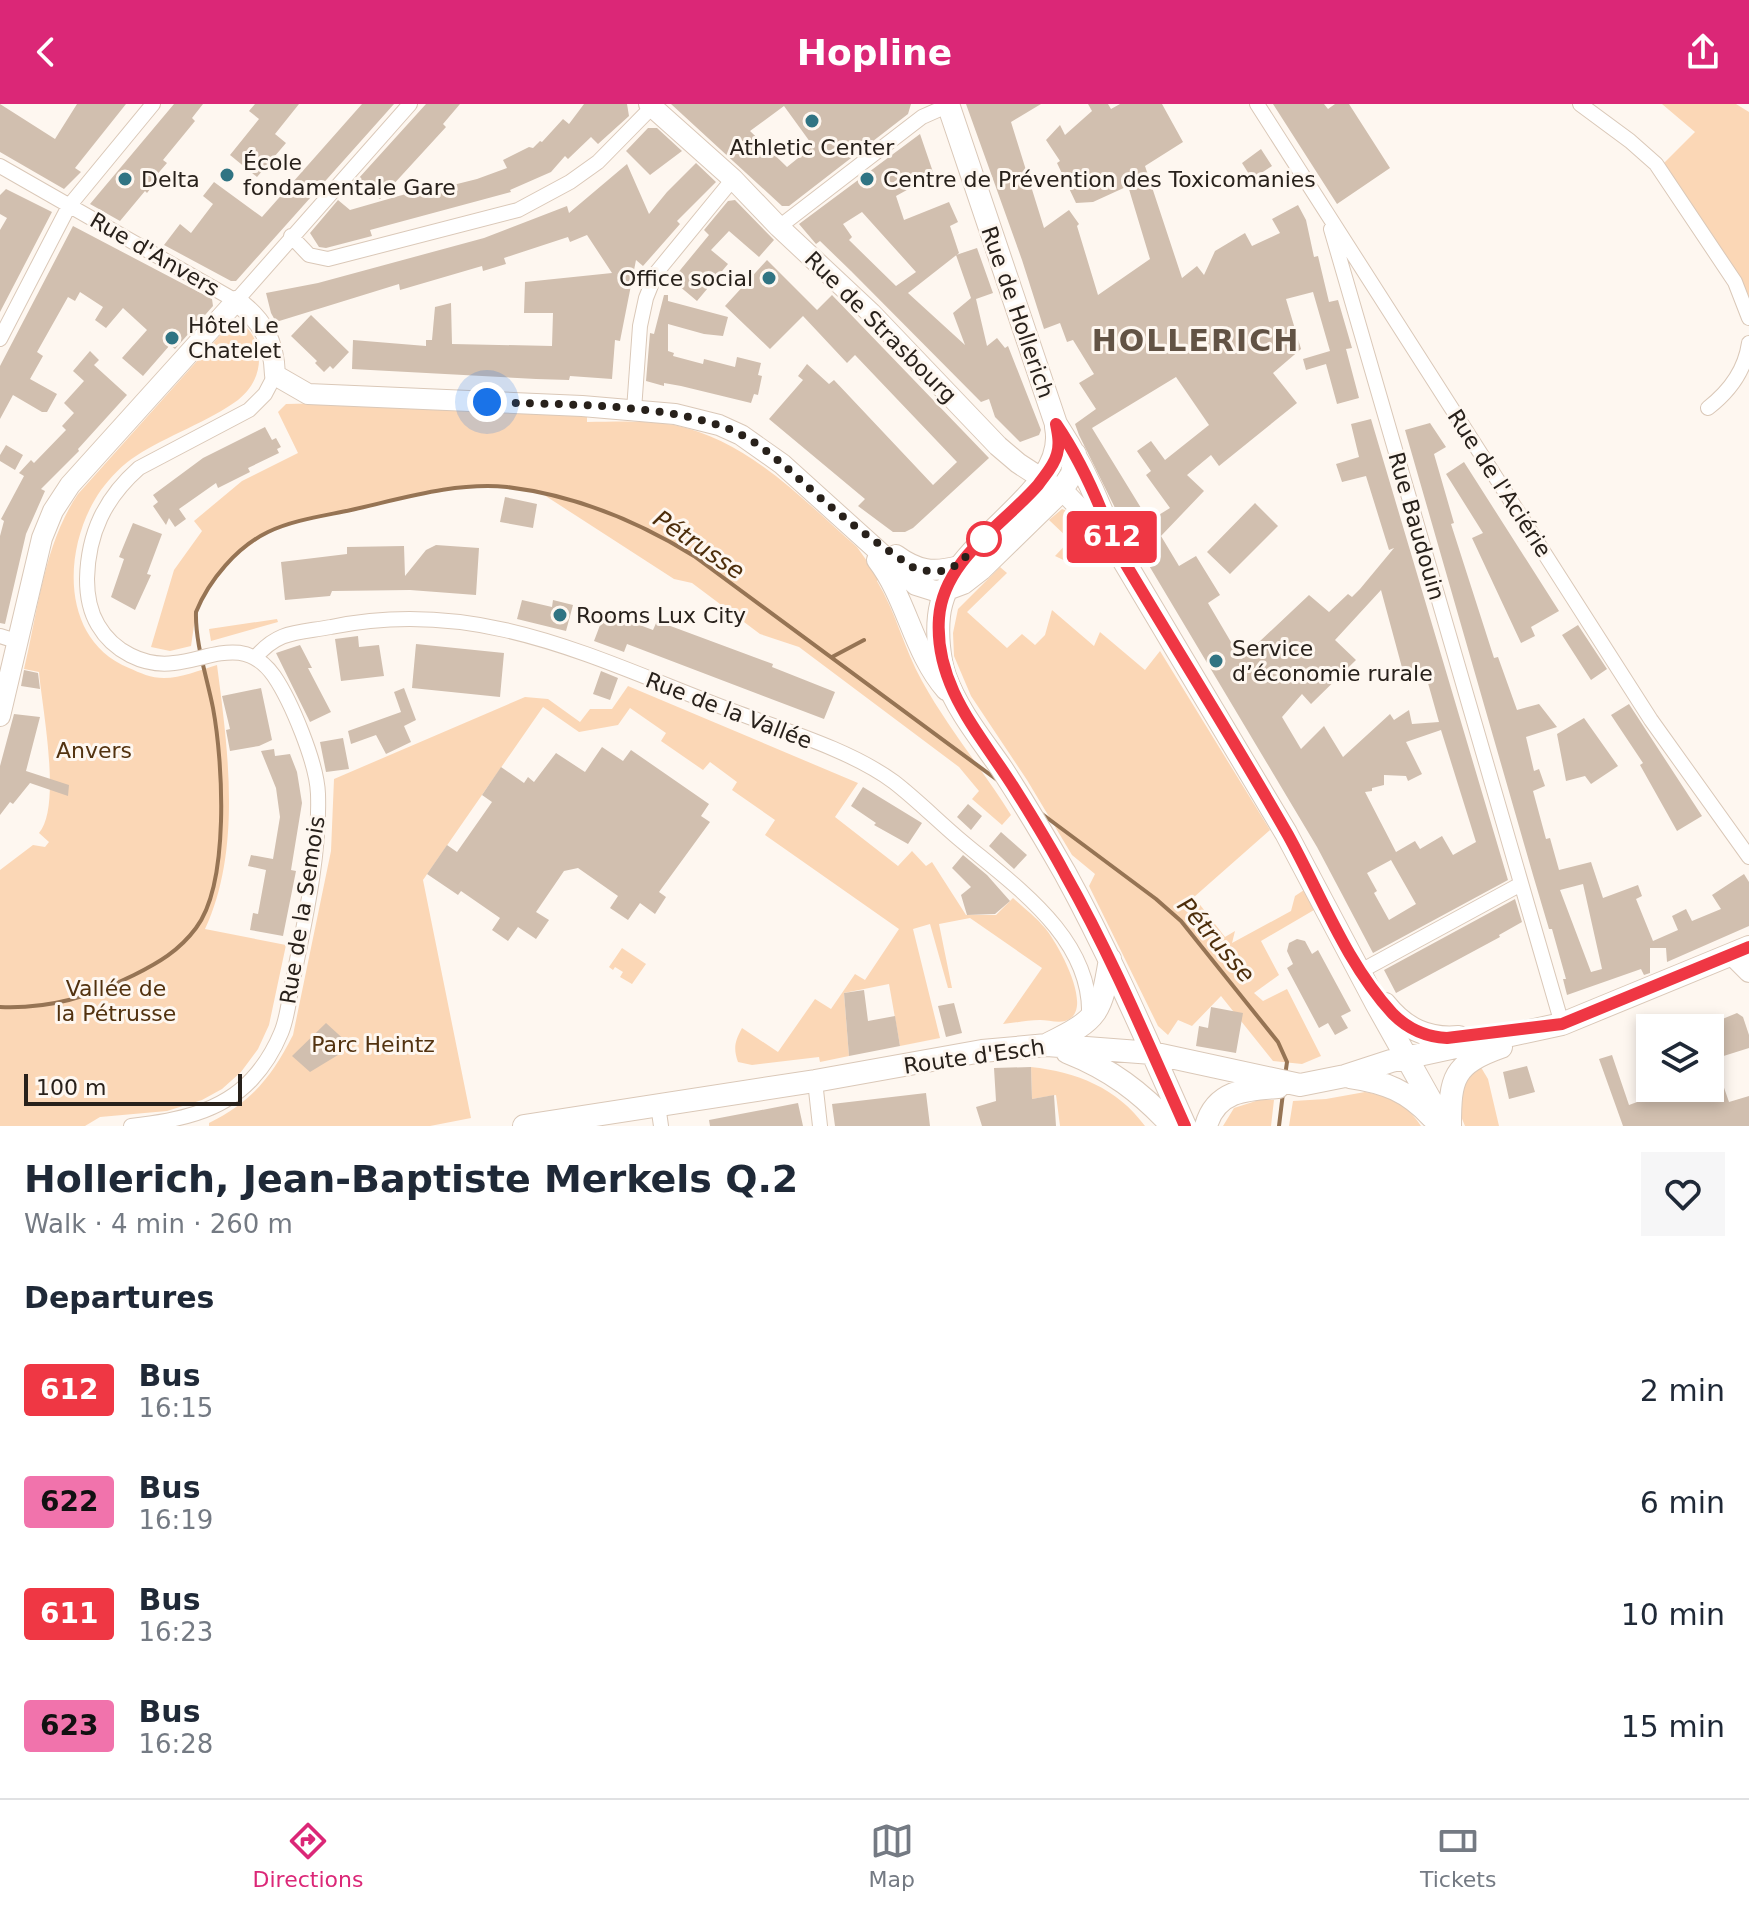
<!DOCTYPE html>
<html lang="en">
<head>
<meta charset="utf-8">
<style>
	body { margin:0; font-family:"DejaVu Sans",sans-serif; background:#f6f6f7; color:#1f2937; height:100vh; display:flex; flex-direction:column; font-size:30px; white-space:nowrap }
	* { box-sizing:border-box; margin:0 }
	p { font-size:26px; color:#747a83 }
	.icon { flex:none; width:44px; height:44px; fill:none; stroke:currentColor; stroke-width:2; stroke-linecap:round; stroke-linejoin:round }
	.map { position:relative; height:1022px; overflow:hidden }
	.details { display:flex; flex-direction:column; background:#fff; flex:1 }
	.details>* { flex:none }
	.badge { padding:0 16px; border-radius:6px; font-size:28px; line-height:52px }
	.controls { position:absolute; left:1636px; top:910px; display:grid; gap:16px }
	.controls a { display:grid; place-items:center; width:88px; height:88px; border-radius:0px; background:#fff; box-shadow:0 4px 12px #0003; font-size:40px }
	.scale { position:absolute; left:24px; bottom:20px; width:218px; box-sizing:border-box; padding-left:8px; border:4px solid #28211b; border-top:0; font-size:22px; line-height:28px; white-space:nowrap; color:#28211b; -webkit-text-stroke:6px #fef7f0; paint-order:stroke }
	.you { position:absolute; width:40px; height:40px; margin:-20px; border:6px solid #fff; border-radius:50%; background:#1a73e8; box-shadow:0 0 0 12px #1a73e833 }
	.map>.badge { position:absolute; translate:-50% -50%; box-shadow:0 0 0 4px #fff }
	h2 { padding:0 24px; font-size:30px; line-height:72px }
	.round { display:grid; place-items:center; flex:none; width:84px; height:84px; border-radius:0px; background:#f6f6f7 }
	.overview { display:flex; align-items:center; justify-content:space-between; height:136px; padding:0 24px }
	h1 { font-size:38px; font-weight:600; line-height:60px }
	ul { padding:0; list-style:none }
	li { display:flex; align-items:center; gap:24px; height:112px; padding:0 24px }
	li div { flex:1 }
	li b { display:block; font-size:30px }
	li em { font-style:normal }
	li .badge { min-width:88px; font-weight:700; text-align:center }
	header { display:flex; justify-content:space-between; align-items:center; height:104px; padding:0 24px; background:#db2777; color:#fff; font-size:36px; font-weight:600 }
	.tab-bar { display:flex; justify-content:space-around; align-items:center; height:112px; border-top:2px solid #e0e1e3; background:#fff; font-size:22px; color:#747a83 }
	.tab-bar a { display:grid; justify-items:center; gap:4px }
	.tab-bar .active { color:#db2777 }
	.map>svg:first-child { display:block }
	.green { fill:#fbd7b6 }
	.lines { fill:none; stroke-linecap:round; stroke-linejoin:round }
	.stream { stroke:#967454; stroke-width:4 }
	.building { fill:#d1bfaf; fill-rule:evenodd }
	.minor-casing { stroke:#dac8b8; stroke-width:16 }
	.secondary-casing { stroke:#dac8b8; stroke-width:22 }
	.primary-casing { stroke:#dac8b8; stroke-width:24 }
	.minor { stroke:#fff; stroke-width:14 }
	.secondary { stroke:#fff; stroke-width:20 }
	.primary { stroke:#fff; stroke-width:22 }
	.line-casing { stroke:#fff; stroke-width:18 }
	.line { stroke:#ef3744; stroke-width:12 }
	.walk { stroke:#28211b; stroke-width:8; stroke-dasharray:0 14.4 }
	.poi-dot { fill:#307483; stroke:#fef7f0; stroke-width:3 }
	.stop-dot { fill:#fff; stroke:#ef3744; stroke-width:4 }
	.labels { text-anchor:middle; stroke-width:6; stroke-linejoin:round; paint-order:stroke }
	.poi-label { font-size:22px; fill:#28211b; stroke:#fef7f0; text-anchor:start }
	.street-label { font-size:22px; fill:#28211b; stroke:#fef7f0 }
	.park-label { font-size:22px; fill:#52320f; stroke:#fef7f0 }
	.water-label { font-size:24px; font-style:italic; fill:#4d2e0b; stroke:#fef7f0 }
	.district-label { font-size:30px; font-weight:bold; letter-spacing:2px; fill:#625345; stroke:#fef7f0 }
</style>
</head>
<body>
<header><svg class="icon" aria-label="back" viewBox="0 0 24 24"><path d="M15 5l-7 7 7 7"/></svg>Hopline<svg class="icon" aria-label="share" viewBox="0 0 24 24"><path d="M12 15V3M7 8l5-5 5 5M5 13v7h14v-7"/></svg></header>
<div class="map">
<svg width="1749" height="1022" viewBox="0 0 1749 1022">
	<rect width="100%" height="100%" fill="#fef7f0"/>
	<path class="green" d="M1662 0H1736L1749 8V216L1663 60 1695 28Z
		M241 218C267 239 264 276 238 296 210 317 166 332 136 352 123 360 110 374 101 386 63 440 58 535 129 564 140 569 151 574 164 574 181 574 200 566 217 561 228 646 242 745 205 825L286 841 269 921 258 945 241 968 222 985 202 996 167 1007 100 1013 85 1022H0V766L33 741 45 743 49 738 39 729C62 702 42 604 39 568L24 565C38 507 44 440 78 390L231 219Z
		M329 299 587 311V318C615 318 646 316 674 321 748 336 802 395 857 443L879 474 877 477C896 508 904 545 922 577 948 624 983 666 1011 711L1002 721 972 695 979 687 959 663 799 543 760 530 692 479 674 475 541 389 505 383H469L437 387 296 418 268 428 233 454 202 494 196 508 191 542 170 547 151 543 174 466 202 427 194 417 242 377 298 349 278 308 286 300Z
		M1062 405C1077 410 1087 428 1096 441L1074 461 1055 452 1070 436 1049 416Z
		M1000 463 1007 469 967 508 1007 544 1022 530 1035 541 1045 531 1052 506 1094 542 1100 528 1145 566 1160 547 1270 726 1194 793 1225 833 1235 827 1232 839 1291 807 1295 792 1304 786 1314 806 1261 837 1279 871 1254 889 1263 897 1287 885 1321 952 1302 960 1273 957 1221 892 1192 922 1178 916 1168 931 1158 922 1089 782 1095 770 1072 751 1027 676 971 592 954 552 953 529 958 505Z
		M277 515 278 518 211 537 209 525Z
		M628 582 858 679 835 713 898 762 912 747 926 762 932 758 966 811H996L1013 794C1024 804 1036 813 1045 824 1057 838 1097 908 1065 917 1058 919 1047 916 1040 916 1027 916 1015 919 1003 920L1042 864 970 814 939 820 952 884H948L930 820 913 825 940 934 900 942 889 880 844 889 849 952 820 958 819 953 752 961 738 958C733 944 735 937 742 924L778 948 815 895 831 905 855 870 865 876 899 825 765 731 775 716 732 686 737 678 710 658 703 666 661 637 666 629 630 604 618 621 579 628 543 603 423 776 471 1014 430 1022H209V1019C252 997 271 974 293 931L331 747 334 675 525 593 548 595 580 618 590 605H612Z
		M622 844 646 860 632 880 620 873 623 868 615 863 613 866 609 863Z
		M1479 960 1488 975 1499 1022H1465C1453 996 1461 979 1479 960Z
		M1031 963C1077 968 1117 984 1145 1022H1060L1056 991 1032 995Z
		M1365 988C1389 992 1408 1001 1421 1022H1289L1293 997 1326 995Z
		M1259 996H1274L1271 1022H1223L1234 1004Z"/>
	<g class="lines">
		<path class="stream" d="M832 553 864 536
			M1042 710 1156 795 1181 817 1278 938 1287 958 1285 972
			M0 903C49 905 90 893 134 871 158 859 179 847 196 824 230 779 223 658 213 604 207 573 195 539 196 508 209 476 237 443 268 428 293 416 323 412 351 406 401 395 454 378 507 383 574 391 636 416 694 452L1000 678
			M1279 1022 1283 989"/>
	</g>
	<path class="building" d="M0 0 55 35 77 0H126L75 64 81 68 64 85 0 48Z
		M174 0H203L192 14 195 17 163 56 167 59 154 74 157 76 147 89 145 87 120 117 90 100Z
		M255 0H299L275 30 286 39 257 73 230 51 259 15 249 7Z
		M362 0H394L236 177H231L164 141 180 120 191 129 213 100 203 92 214 78 262 113Z
		M426 0H460L443 20 446 23 380 95 358 75Z
		M584 0H627L629 12 598 40 591 33 568 55 565 52 551 68 510 86 511 88 370 126 372 132 326 144 319 143 310 129 338 96 350 106 451 77 453 81 477 75 507 64 503 56 529 43 533 44 540 37 542 38 563 15 569 20Z
		M671 0H911L908 10 789 102H782ZM784 2 813 42 787 63 750 27Z
		M966 0H1041L1011 18 1044 124 1069 106 1079 120 1077 122 1098 191 1150 155 1128 82 1093 98 1076 99 1057 59 1060 57 1046 36 1060 21 1065 31 1092 7 1088 0H1108L1111 5 1120 0H1162L1183 38 1145 62 1182 174 1197 162 1204 171 1215 147 1245 129 1252 142 1280 129 1272 115 1298 101 1306 116 1314 153 1318 152 1329 198 1338 196 1352 244 1346 245 1359 294 1337 300 1326 260 1306 266 1303 255 1330 247 1313 188 1286 195 1301 245 1273 269 1297 299 1219 362 1211 351 1187 371 1204 387 1161 432 1179 462 1196 452 1220 491 1208 499 1241 555 1309 491 1329 508 1348 490 1352 493 1360 485 1394 444 1389 446 1366 372 1342 378 1336 360 1359 353 1351 320 1371 315 1508 776 1373 849 1317 743 1117 408 1079 331 1075 320 1096 305 1079 279 1094 270 1073 236 1067 238 1060 219 1044 225 1022 156ZM1176 273 1209 321 1165 356 1151 337 1137 347 1151 367 1146 371 1170 404 1149 417 1092 324ZM1381 486 1404 571 1424 565 1439 618 1412 620 1409 606 1394 616 1390 610 1343 653 1324 622 1301 645 1282 613 1302 590 1311 600 1356 556 1335 536ZM1441 626 1476 738 1453 751 1442 732 1420 745 1415 737 1396 748 1365 688 1372 687V684L1384 681V671L1406 672 1408 677 1422 670 1406 638ZM1391 756 1416 800 1389 816 1374 789 1377 787 1367 769Z
		M1273 0H1324L1328 5 1335 0H1349L1390 64 1337 100Z
		M648 24H657L682 47 650 71 626 47Z
		M920 30 934 71 896 92 904 116 949 98 958 118 950 122 959 149 908 189 965 241 953 209 971 194 956 151 977 144 993 189 976 195 987 242 997 234 1005 244 1008 242 1041 326 1039 331 1020 338 995 313 989 295 981 298 851 167 820 137 816 140 799 120ZM862 108 916 168 896 182 849 136 852 133 843 120Z
		M1261 45 1272 62 1252 75 1242 59Z
		M696 59 716 78 677 117 680 120 643 162 636 156 620 237 615 236 612 275 570 272 569 276 536 275 352 265 353 236 426 242V236H432L435 203 451 199 452 240 552 242 553 209H524L525 178 612 169 587 131 570 138 568 133 504 154 506 160 483 167 482 162 400 186 399 180 276 218 271 209 266 189 318 179 484 134 567 102 569 109 627 60 649 110 667 88Z
		M6 85 52 108 0 208V126L7 114 0 110V91Z
		M735 96 774 136 759 153 729 127 711 146 728 160 697 197 672 176 709 131 704 126 728 97Z
		M73 122 212 195 213 202 175 245 170 241 143 272 122 254 147 226 123 204 106 224 95 216 103 203 80 188 75 197 68 193 37 248 43 252 30 275 57 290 47 308H42L13 291 0 315V262Z
		M767 156 817 206 832 191 989 354 913 424 905 428H893L858 402 865 395 769 315 803 276 798 272 807 260 829 280 834 276 933 381 957 358 855 251 847 259 803 212 770 245 725 202Z
		M664 191H668V197L728 213 723 232 704 230 668 220V247L674 249 673 252 703 260 704 255 735 263 737 253 761 259 758 271 762 272 758 291 754 290 751 299 681 282 664 279V282L646 277 650 229 654 230Z
		M311 211 349 248 333 265 330 262 324 268 315 259 317 257 291 232Z
		M90 247 99 256 94 261 127 291 78 345 79 347 41 385 45 387 26 430 5 520 0 519V432L4 417 1 415 24 372 19 369 31 356 34 359 66 326 62 322 74 309 64 299 84 277 73 267Z
		M1430 319 1446 343 1434 350 1454 419 1451 420 1494 554 1498 553 1517 606 1539 600 1557 623 1526 633 1534 667 1539 665 1545 682 1533 687 1546 735 1550 734 1559 766 1591 758 1603 794 1638 781 1642 792 1636 795 1653 837 1678 826 1672 812 1686 805 1692 817 1721 805 1712 791 1744 770 1749 778V822L1667 858 1666 844H1650V869L1644 871 1641 865 1567 891 1563 875H1566L1552 825H1549L1533 771 1405 326ZM1583 780 1602 865 1591 868 1560 786Z
		M265 323 272 336 276 334 281 343 277 345 279 349 248 364 250 368 218 384 216 379 179 405 186 415 175 423 169 414 166 421 153 402 158 398 153 391 203 354Z
		M6 341 23 351 15 366 0 357V351Z
		M1464 358 1559 507 1531 523 1535 532 1521 539 1472 434 1483 429 1446 370Z
		M505 393 537 400 533 424 500 418Z
		M1255 399 1278 422 1230 470 1207 448Z
		M133 419 162 430 147 470 151 471 135 506 111 493 124 455 119 453Z
		M436 441 479 444 476 491 410 486 332 487 330 492 285 496 281 458 347 450V443L404 442 405 472 426 446Z
		M522 496 552 503 553 496 573 501 566 527 517 515Z
		M605 508 653 526 657 517 773 560 772 563 835 588 824 615 627 540 624 548 594 537Z
		M1578 521 1607 565 1591 576 1562 531Z
		M358 532 359 543 379 541 384 572 341 577 335 535Z
		M416 540 504 549 500 593 412 584Z
		M300 541 312 564H308L331 608 310 618 276 549Z
		M24 566 38 569 40 585 21 582Z
		M601 567 618 574 610 596 593 590Z
		M261 584 272 636 259 642 230 647 226 626 230 625 222 592Z
		M404 584 416 616 404 622 411 638 386 650 376 631 351 640 348 627 401 608 394 588Z
		M1629 600 1702 712 1677 727 1640 661 1643 659 1611 611Z
		M14 610 40 613 26 667 69 681 68 692 30 679 13 700 10 698 0 711V662Z
		M1584 614 1618 662 1591 680 1585 672 1566 677 1557 630Z
		M343 634 349 665 326 668 320 638Z
		M602 643 623 657 631 646 709 700 701 712 710 718 659 788 666 793 655 810 640 799 628 816 610 804 618 792 578 764 564 767 536 808 549 816 536 835 518 823 508 837 492 826 500 814 461 787 458 791 427 770 447 741 457 748 492 698 482 691 501 663 524 679 528 673 534 678 556 649 585 668Z
		M274 645 275 652 290 650 297 668 302 699 291 766 296 767 283 832 250 826 253 809 258 810 266 766 248 762 251 751 273 755 280 713 276 684 261 647Z
		M863 683 922 719 908 740 874 721 876 719 851 702Z
		M968 700 982 712 971 726 957 713Z
		M1001 728 1027 751 1014 765 989 742Z
		M963 751 987 771 1010 797 995 810 967 811 961 791 971 783 952 764Z
		M1515 795 1522 818 1499 831 1500 833 1396 889 1384 866Z
		M1297 835 1305 837 1312 850 1318 846 1351 907 1341 912 1348 924 1335 931 1328 919 1319 924 1287 864 1293 860 1287 847 1289 839Z
		M864 886 868 917 895 912 900 942 849 952 844 889Z
		M954 899 962 929 946 933 938 902Z
		M1211 903 1243 909 1236 949 1196 942 1199 922 1208 924Z
		M1737 909 1743 913 1749 931V944L1714 955 1729 998 1749 992V1022H1623L1599 955 1612 951 1629 1001 1667 987 1666 984H1710V935L1720 916Z
		M326 919 349 940 338 951 310 968 292 952Z
		M1527 962 1535 988 1509 995 1503 968Z
		M1031 963 1032 995 1054 991 1056 1022H982L976 1003 996 997 994 964Z
		M926 989 930 1022H835L832 1000Z
		M798 999 803 1022H710L709 1016Z"/>
	<g class="lines">
		<g class="minor-casing">
			<path id="minor" d="M1257 0 1651 616 1749 753
				M1580 0 1630 37 1656 60 1735 178 1749 214
				M0 62 236 197 410 0
				M779 123 922 13 949 1
				M1331 125 1562 920
				M291 132 309 151 328 155 518 106 570 78 598 58 652 3
				M0 235 69 102 153 0
				M1708 304C1730 287 1745 267 1749 239
				M634 306 640 222 646 194 656 169 733 75
				M0 532 16 537
				M255 554C278 526 298 529 331 523 477 493 589 552 722 603 776 624 848 644 894 678 916 695 937 716 958 734 1012 780 1093 833 1089 913
				M1359 868 1521 780
				M815 977 820 1022
				M658 1001 661 1022
				M131 1022C174 1017 221 1009 252 975 264 962 274 946 281 929 288 913 289 893 293 876 305 816 320 751 318 690 317 659 291 597 274 572 245 531 211 555 174 559 144 563 113 547 98 521 89 506 87 491 87 475 88 429 105 394 139 364L249 306 265 290 275 271"/>
		</g>
		<g class="secondary-casing">
			<path id="secondary" d="M649 0 733 75 779 123 871 209 998 342 1018 359 1067 391 1113 439
				M896 451C918 467 933 469 959 462
				M877 456C907 495 913 548 946 586
				M0 612 42 434 53 407 70 381 236 197C263 216 274 238 275 271L308 290 582 302 675 310 719 321 741 331 782 360 916 481 935 487 947 485
				M1732 851 1749 868"/>
		</g>
		<g class="primary-casing">
			<path id="primary" d="M948 0 1056 320C1081 358 1100 399 1115 442L1286 729 1376 899 1445 1022
				M1056 323C1070 392 947 434 939 512 937 530 939 555 945 572 957 606 982 636 1002 665 1024 699 1045 734 1065 769 1110 851 1147 937 1185 1022
				M947 485 963 479 981 465 1061 387 1072 370 1075 350
				M1385 900C1405 925 1428 936 1459 933
				M1048 940C1099 915 1101 909 1110 855
				M1067 948C1110 965 1141 988 1172 1022
				M1350 973C1385 978 1408 987 1432 1013
				M524 1022 815 977 982 947 1047 941 1152 949 1300 981 1345 972 1391 957 1562 920 1749 843
				M1206 1022C1216 986 1247 985 1278 983
				M1450 1022C1450 974 1453 960 1501 943"/>
		</g>
		<use href="#minor" class="minor"/>
		<use href="#secondary" class="secondary"/>
		<use href="#primary" class="primary"/>
	</g>
	<g class="lines">
		<g class="line-casing">
			<path id="line" d="M1185 1022C1147 937 1111 851 1065 770 1050 742 1033 714 1016 687 982 632 934 583 939 514 943 456 1003 421 1038 381 1045 371 1054 362 1057 350 1060 340 1058 330 1056 320 1082 358 1100 400 1115 442 1172 539 1233 634 1288 731 1321 791 1346 859 1393 910 1408 925 1426 933 1447 934L1562 920 1749 843"/>
		</g>
		<use href="#line" class="line"/>
		<path class="walk" d="M487 298C559 301 676 298 740 330 776 349 803 381 835 406 860 427 887 446 914 464 954 475 958 458 984 435"/>
	</g>
	<g class="poi-dot">
		<circle cx="812" cy="17" r="8"/>
		<circle cx="227" cy="71" r="8"/>
		<circle cx="125" cy="75" r="8"/>
		<circle cx="867" cy="75" r="8"/>
		<circle cx="769" cy="174" r="8"/>
		<circle cx="172" cy="234" r="8"/>
		<circle cx="560" cy="511" r="8"/>
		<circle cx="1216" cy="557" r="8"/>
	</g>
	<circle class="stop-dot" cx="984" cy="435" r="16"/>
	<g class="labels">
		<g class="poi-label">
			<text x="812" y="51" text-anchor="middle">Athletic Center</text>
			<text x="243" y="66">École<tspan x="243" dy="25">fondamentale Gare</tspan></text>
			<text x="141" y="83">Delta</text>
			<text x="883" y="83">Centre de Prévention des Toxicomanies</text>
			<text x="753" y="182" text-anchor="end">Office social</text>
			<text x="188" y="229">Hôtel Le<tspan x="188" dy="25">Chatelet</tspan></text>
			<text x="576" y="519">Rooms Lux City</text>
			<text x="1232" y="552">Service<tspan x="1232" dy="25">d’économie rurale</tspan></text>
		</g>
		<g class="street-label">
			<text transform="translate(155 150) rotate(30)" y="8">Rue d'Anvers</text>
			<text transform="translate(1018 208) rotate(71)" y="8">Rue de Hollerich</text>
			<text transform="translate(881 223) rotate(45)" y="8">Rue de Strasbourg</text>
			<text transform="translate(1500 379) rotate(57)" y="8">Rue de l'Aciérie</text>
			<text transform="translate(1417 422) rotate(74)" y="8">Rue Baudouin</text>
			<text transform="translate(729 606) rotate(21)" y="8">Rue de la Vallée</text>
			<text transform="translate(302 806) rotate(-81)" y="8">Rue de la Semois</text>
			<text transform="translate(974 952) rotate(-8)" y="8">Route d'Esch</text>
		</g>
		<g class="park-label">
			<text x="94" y="654">Anvers</text>
			<text x="116" y="892">Vallée de<tspan x="116" dy="25">la Pétrusse</tspan></text>
			<text x="373" y="948">Parc Heintz</text>
		</g>
		<g class="water-label">
			<text transform="translate(699 441) rotate(34)" y="8">Pétrusse</text>
			<text transform="translate(1216 836) rotate(49)" y="8">Pétrusse</text>
		</g>
		<g class="district-label">
			<text x="1196" y="247">HOLLERICH</text>
		</g>
	</g>
</svg>
<div class="controls">
<a><svg class="icon" aria-label="layers" viewBox="0 0 24 24"><path d="M12 4l9 5-9 5-9-5zM3 14l9 5 9-5"/></svg></a>
</div>
<div class="scale">100 m</div>
<div class="you" style="left:487px;top:298px"></div>
<b class="badge" style="left:1112px;top:433px;background:#ef3744;color:#fff">612</b>
</div>
<section class="details">
<div class="overview"><div><h1>Hollerich, Jean-Baptiste Merkels Q.2</h1><p>Walk · 4 min · 260 m</p></div><a class="round"><svg class="icon" aria-label="heart" viewBox="0 0 24 24"><path d="M12 20l-8-8c-3-5 5-10 8-4 3-6 11-1 8 4z"/></svg></a></div>
<h2>Departures</h2>
<ul>
<li><span class="badge" style="background:#ef3744;color:#fff">612</span><div><b>Bus</b><p>16:15</p></div><em>2 min</em></li>
<li><span class="badge" style="background:#f173ac;color:#111">622</span><div><b>Bus</b><p>16:19</p></div><em>6 min</em></li>
<li><span class="badge" style="background:#ef3744;color:#fff">611</span><div><b>Bus</b><p>16:23</p></div><em>10 min</em></li>
<li><span class="badge" style="background:#f173ac;color:#111">623</span><div><b>Bus</b><p>16:28</p></div><em>15 min</em></li>
</ul>
</section>
<nav class="tab-bar">
<a class="active"><svg class="icon" aria-label="directions" viewBox="0 0 24 24"><path d="M12 3l9 9-9 9-9-9zM9 14v-3h6M13 9l2 2-2 2"/></svg>Directions</a>
<a><svg class="icon" aria-label="map" viewBox="0 0 24 24"><path d="M3 6l6-2 6 2 6-2v14l-6 2-6-2-6 2zM9 4v14M15 6v14"/></svg>Map</a>
<a><svg class="icon" aria-label="tickets" viewBox="0 0 24 24"><path d="M3 7h18v10H3zM15 7v10"/></svg>Tickets</a>
</nav>
</body>
</html>
